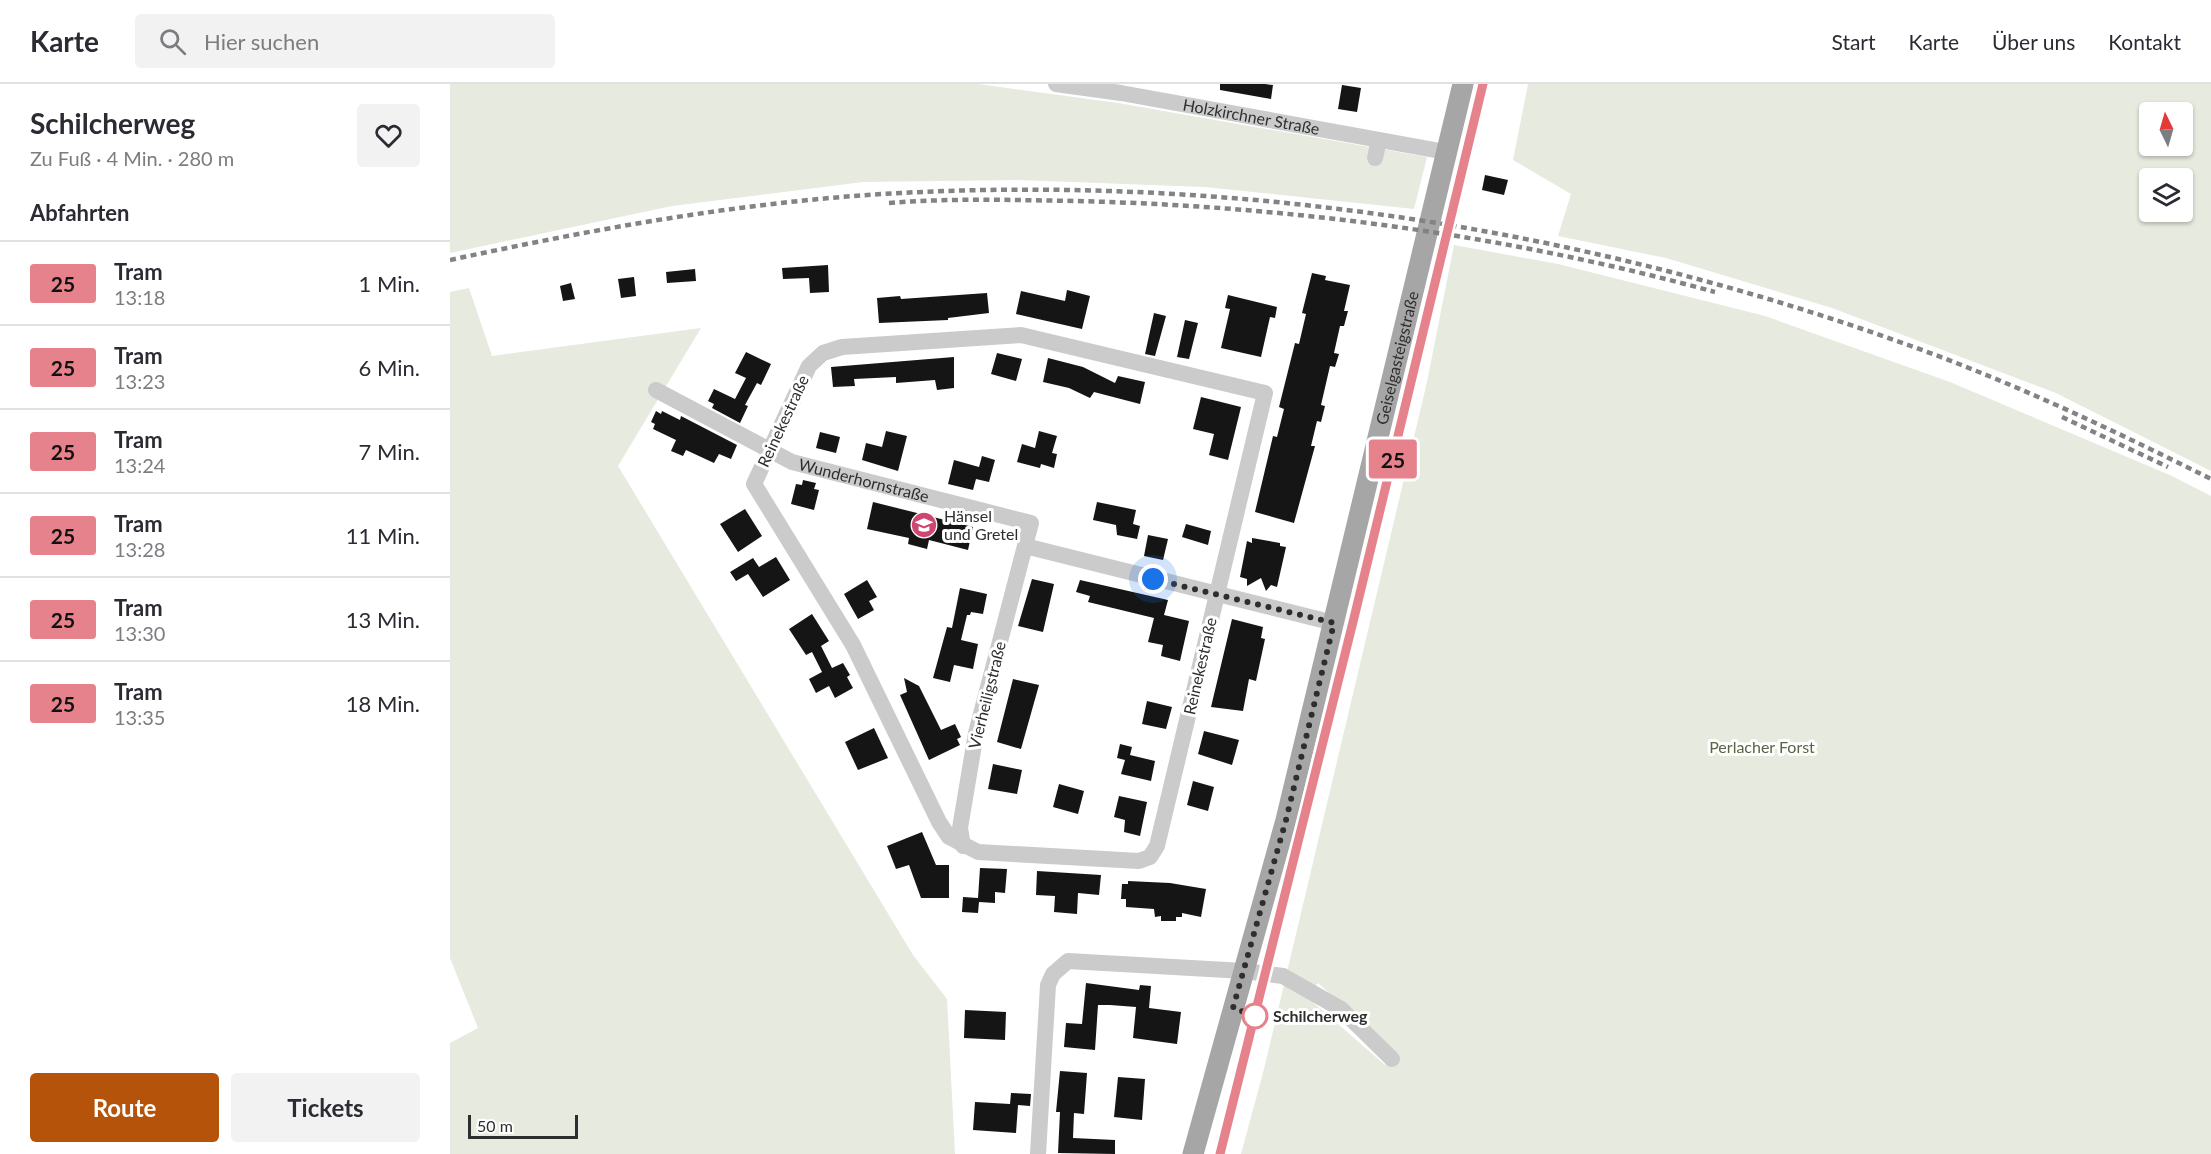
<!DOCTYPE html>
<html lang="de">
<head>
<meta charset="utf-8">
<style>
	body { margin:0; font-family:Lato,sans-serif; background:#f2f2f3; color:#2b2b33; height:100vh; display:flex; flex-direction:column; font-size:22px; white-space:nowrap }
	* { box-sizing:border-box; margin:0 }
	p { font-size:20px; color:#7c7c81 }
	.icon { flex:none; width:33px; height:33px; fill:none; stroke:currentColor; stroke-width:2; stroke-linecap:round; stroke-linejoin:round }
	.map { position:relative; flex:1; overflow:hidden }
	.drawer { display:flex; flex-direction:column; background:#fff; width:450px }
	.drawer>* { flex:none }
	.badge { padding:0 12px; border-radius:4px; font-size:21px; line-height:39px }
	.needle { width:39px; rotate:355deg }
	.buttons { position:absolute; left:1689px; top:18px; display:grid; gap:12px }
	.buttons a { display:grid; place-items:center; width:54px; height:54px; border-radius:6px; background:#fff; box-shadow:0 2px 4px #0004; font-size:30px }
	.scale { position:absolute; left:18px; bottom:15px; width:110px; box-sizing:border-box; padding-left:6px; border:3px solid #2e2e2e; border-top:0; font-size:16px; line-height:21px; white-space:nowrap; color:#2e2e2e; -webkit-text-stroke:4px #fff; paint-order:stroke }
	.you { position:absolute; width:30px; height:30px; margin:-15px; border:4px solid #fff; border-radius:50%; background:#1a73e8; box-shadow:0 0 0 9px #1a73e833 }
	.map>.badge { position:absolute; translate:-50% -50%; box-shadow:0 0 0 3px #fff }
	h2 { padding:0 30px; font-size:22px; line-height:54px }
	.round { display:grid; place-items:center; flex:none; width:63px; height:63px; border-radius:6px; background:#f2f2f3 }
	.head { display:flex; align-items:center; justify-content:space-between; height:102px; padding:0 30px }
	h1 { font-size:28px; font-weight:700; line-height:45px }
	.cta { display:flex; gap:12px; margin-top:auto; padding:12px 30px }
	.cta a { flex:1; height:69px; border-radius:6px; background:#b45309; color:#fff; font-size:24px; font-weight:700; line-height:69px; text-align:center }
	.cta a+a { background:#f2f2f3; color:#2b2b33 }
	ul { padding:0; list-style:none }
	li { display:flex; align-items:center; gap:18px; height:84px; padding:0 30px; border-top:2px solid #e1e1e2 }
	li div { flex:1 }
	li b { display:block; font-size:22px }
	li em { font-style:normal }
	li .badge { min-width:66px; font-weight:700; text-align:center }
	header { display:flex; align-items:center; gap:36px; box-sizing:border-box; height:84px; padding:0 30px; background:#fff; border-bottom:2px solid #e1e1e2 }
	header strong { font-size:28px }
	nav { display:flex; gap:33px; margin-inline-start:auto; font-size:21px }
	.search { width:420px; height:54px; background:#f2f2f3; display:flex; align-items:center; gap:15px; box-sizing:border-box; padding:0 21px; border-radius:6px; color:#7c7c81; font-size:22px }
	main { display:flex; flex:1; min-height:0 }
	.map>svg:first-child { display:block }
	.green { fill:#e7eade; fill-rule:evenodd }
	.building { fill:#151515 }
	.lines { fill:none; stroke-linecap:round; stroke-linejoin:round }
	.minor { stroke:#cbcbcb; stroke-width:16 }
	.major { stroke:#a6a6a6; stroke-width:21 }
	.tram { stroke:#838383; stroke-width:1.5 }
	.rail { stroke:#838383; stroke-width:4.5; stroke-dasharray:6 4.5; stroke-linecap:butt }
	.line-casing { stroke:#fff; stroke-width:14 }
	.line { stroke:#e6828c; stroke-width:9 }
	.walk { stroke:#2e2e2e; stroke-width:6; stroke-dasharray:0 10.8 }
	.stop-dot { fill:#fff; stroke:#e6828c; stroke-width:3 }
	.labels { text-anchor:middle; stroke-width:6; stroke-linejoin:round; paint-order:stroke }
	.street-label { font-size:16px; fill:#2e2e2e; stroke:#fff }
	.poi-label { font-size:16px; fill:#2e2e2e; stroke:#fff; text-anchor:start }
	.park-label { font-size:16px; fill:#5a6442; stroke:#fff }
	.stop-label { font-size:16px; font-weight:bold; fill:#2e2e2e; stroke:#fff; text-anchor:start }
</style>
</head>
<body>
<header>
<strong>Karte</strong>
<div class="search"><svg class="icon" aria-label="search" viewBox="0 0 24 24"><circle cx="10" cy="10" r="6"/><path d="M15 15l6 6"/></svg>Hier suchen</div>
<nav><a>Start</a><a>Karte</a><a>Über uns</a><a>Kontakt</a></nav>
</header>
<main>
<section class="drawer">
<div class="head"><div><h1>Schilcherweg</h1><p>Zu Fuß · 4 Min. · 280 m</p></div><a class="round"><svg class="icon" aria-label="heart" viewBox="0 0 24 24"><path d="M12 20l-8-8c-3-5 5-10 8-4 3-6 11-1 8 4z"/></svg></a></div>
<h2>Abfahrten</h2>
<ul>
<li><span class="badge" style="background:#e6828c;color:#111">25</span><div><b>Tram</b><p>13:18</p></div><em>1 Min.</em></li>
<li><span class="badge" style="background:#e6828c;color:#111">25</span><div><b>Tram</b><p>13:23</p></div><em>6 Min.</em></li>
<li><span class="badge" style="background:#e6828c;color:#111">25</span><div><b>Tram</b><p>13:24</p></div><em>7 Min.</em></li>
<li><span class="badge" style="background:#e6828c;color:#111">25</span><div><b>Tram</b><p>13:28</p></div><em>11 Min.</em></li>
<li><span class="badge" style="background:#e6828c;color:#111">25</span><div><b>Tram</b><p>13:30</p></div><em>13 Min.</em></li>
<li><span class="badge" style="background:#e6828c;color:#111">25</span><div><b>Tram</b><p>13:35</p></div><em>18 Min.</em></li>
</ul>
<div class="cta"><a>Route</a><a>Tickets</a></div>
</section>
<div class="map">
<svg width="1761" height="1070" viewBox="0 0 1761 1070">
	<rect width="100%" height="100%" fill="#fff"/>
	<path class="green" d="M0 0H528L668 19 977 73 964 125 755 103 568 96 413 98 222 122 0 169Z
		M1078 0H1761V387L1606 309 1382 224 1216 174 1108 152 1121 110 1063 76ZM1700 28H1732V62H1700ZM1700 94H1732V128H1700Z
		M1004 161 1108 180 1315 232 1500 298 1722 392 1761 412V1070H791L814 985 977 298ZM868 899 946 968 935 981 857 913Z
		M19 204 42 272 251 244 168 382 463 871 497 915 505 1070H0V959L28 944 0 874V208Z"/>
	<path class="building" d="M770 0H815L823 1 821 15 770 6Z
		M892 1 911 4 907 28 888 25Z
		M1035 91 1058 96 1054 111 1032 106Z
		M378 181 379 208 360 209 359 194 333 195 332 184Z
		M245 185 246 197 217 199 216 188Z
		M862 189 876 192 875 196 900 201 894 227H898L894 242H890L884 269 889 270 885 283 880 282 871 321 875 322 871 338 867 337 861 362H865L844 439 805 428 823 352 827 353 834 325 829 323 845 259 849 260 856 230 852 229Z
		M184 193 186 212 171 214 168 195Z
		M121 199 125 215 113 217 110 202Z
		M617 206 640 212 632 245 566 230 571 207 615 217Z
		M537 209 539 229 498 234V236L429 239 427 214 450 212 451 215Z
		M778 211 827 223 825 234 820 233 811 273 771 264 780 225 775 224Z
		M704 229 716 232 705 272 695 270Z
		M735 236 748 239 739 275 727 273Z
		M296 268 321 280 311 301 307 299 295 321 298 322 290 339 262 324 264 320 258 317 264 305 285 315 296 294 285 289Z
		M547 269 572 275 566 297 541 290Z
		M504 273V304L487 306 485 296 446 299V293L404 295 405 302 383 303 381 283Z
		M598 274 633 283 665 299 668 292 695 298 690 320 644 308 640 314 619 304 593 298Z
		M751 313 791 323 778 376 759 371 764 350 743 345Z
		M206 327 211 330 212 327 230 336 231 332 287 361 281 375 269 370 264 379 236 366 233 372 221 367 226 356 203 345 205 340 201 338Z
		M436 347 457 352 448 387 412 376 416 359 432 363Z
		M589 347 607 352 602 369 607 370 604 384 591 380 590 384 567 378 572 360 585 364Z
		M370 348 390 353 386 369 366 364Z
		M532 372 545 376 539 398 526 395 523 406 498 400 504 376 529 383Z
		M353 396 366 399 364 405 369 406 364 426 341 420 346 400 352 401Z
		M423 418 523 443 518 466 479 456 477 465 458 460 459 454 417 445Z
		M647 418 686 426 683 440 690 442 687 455 667 451 666 441 643 436Z
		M295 425 312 452 288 468 270 440Z
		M736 440 761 447 758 461 732 453Z
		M698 451 718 455 713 476 694 472Z
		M802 454 830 459V462L836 463 827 503 821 501 816 507 811 494 797 502V495L790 493 797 457 802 459Z
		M326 473 340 496 313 513 298 490 286 497 280 488 303 474 309 483Z
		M582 495 604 500 593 548 568 542Z
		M417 496 427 513 419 517 424 526 408 535 394 510Z
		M630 496 718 516 714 531 739 537 730 577 711 572 713 561 698 558 704 534 638 518 640 512 626 508Z
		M510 504 537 510 533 530 521 528 520 531H517L511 556 528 560 523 585 504 581 500 598 483 594 497 543 502 544Z
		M362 530 379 557 371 562 382 584 393 579 400 591 397 593 403 604 385 614 379 602 366 609 359 595 372 588 362 568 356 571 339 545Z
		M782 535 813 543 811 554 815 555 806 597 799 595 793 627 761 623Z
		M454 594 469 602 491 646 505 640 511 653 507 655 510 661 479 676 450 611 457 608Z
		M563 595 589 601 571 665 547 658Z
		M697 617 722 623 716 645 692 640Z
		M424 644 438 674 408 686 395 658Z
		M754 647 789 656 782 681 748 670Z
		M670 660 682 663 680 671 705 677 701 697 671 690 675 676 667 674Z
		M543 680 572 686 567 710 538 705Z
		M743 697 764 703 758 727 737 721Z
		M609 700 634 707 628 730 603 723Z
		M669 712 697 718 690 752 674 748 675 736 664 733Z
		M472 748 486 781H499V814H471L459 781 446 785 437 762Z
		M530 784 557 785 555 809 545 808V819L529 818 528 829 512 828 513 813 528 814Z
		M587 787 651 791 649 811 628 809 627 830 604 828 605 812 586 811Z
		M678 797 720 799 756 805 751 833 732 829V833H726V837H711V832L705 833 704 825 676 823V815H671L672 800H678Z
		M636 899 689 906 690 901 701 902 699 924 731 928 727 960 683 954 686 923 660 921H648L645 966 614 963 616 939 632 940Z
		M515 926 556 928 555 956 514 954Z
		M610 987 637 989 634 1030 624 1029 623 1054 665 1056V1070L608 1069 610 1028H606Z
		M668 993 695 995 692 1036 664 1033Z
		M561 1009 581 1010 580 1022 568 1021 566 1049 523 1046 525 1018 560 1020Z"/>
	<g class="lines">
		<g class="minor">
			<path id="s1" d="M606 0 671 9 996 68"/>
			<path d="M925 74 929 56"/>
			<path d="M571 251 815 309 707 762 700 773 689 777 528 768 499 753 489 738 403 561 304 400 359 282 373 269 392 263Z"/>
			<path id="s2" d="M206 306 342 378 581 439 526 649 510 744 513 762"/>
			<path d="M575 462 884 539"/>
			<path d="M588 1070 598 901 603 890 618 877 794 887 833 892 891 925 942 975"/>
		</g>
		<path class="major" id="s3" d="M743 1070 836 736 1013 0"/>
		<path class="tram" d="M770 1070 903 538 1033 0"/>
		<path class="rail" d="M439 119C501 114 563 116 625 117 840 122 1057 151 1265 208
			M0 176C149 144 298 117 450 109 791 91 1140 146 1461 262 1564 299 1663 346 1761 395
			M1612 333 1718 383"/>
	</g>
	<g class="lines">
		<g class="line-casing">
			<path id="line" d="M770 1070 903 538 1033 0"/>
		</g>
		<use href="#line" class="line"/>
		<path class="walk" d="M703 495 884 539 836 736 783 924 805 932"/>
	</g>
	<defs>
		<g id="school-disc" transform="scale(1.35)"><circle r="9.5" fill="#cf4771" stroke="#fff"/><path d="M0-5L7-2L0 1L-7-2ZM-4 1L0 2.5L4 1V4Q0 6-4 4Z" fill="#fff"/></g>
	</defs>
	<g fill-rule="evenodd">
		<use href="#school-disc" x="474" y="441"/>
	</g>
	<circle class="stop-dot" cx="805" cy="932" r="12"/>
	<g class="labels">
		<g class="street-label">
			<text dy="6" stroke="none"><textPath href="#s1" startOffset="198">Holzkirchner Straße</textPath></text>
			<text dy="6" stroke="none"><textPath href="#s3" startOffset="822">Geiselgasteigstraße</textPath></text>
			<text transform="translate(333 337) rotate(-65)" y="6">Reinekestraße</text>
			<text dy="6" stroke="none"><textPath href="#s2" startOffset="228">Wunderhornstraße</textPath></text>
			<text transform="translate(750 582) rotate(-77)" y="6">Reinekestraße</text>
			<text transform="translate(537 611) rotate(-76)" y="6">Vierheiligstraße</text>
		</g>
		<g class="poi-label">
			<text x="494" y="438">Hänsel<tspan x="494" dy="18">und Gretel</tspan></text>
		</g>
		<g class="park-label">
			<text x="1312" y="669">Perlacher Forst</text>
		</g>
		<g class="stop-label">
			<text x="823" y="938">Schilcherweg</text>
		</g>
	</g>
</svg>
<div class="buttons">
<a><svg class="needle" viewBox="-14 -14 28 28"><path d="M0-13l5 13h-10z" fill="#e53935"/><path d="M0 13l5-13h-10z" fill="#7c7c81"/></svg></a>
<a><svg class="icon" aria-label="layers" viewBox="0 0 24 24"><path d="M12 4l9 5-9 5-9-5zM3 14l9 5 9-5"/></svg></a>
</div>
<div class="scale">50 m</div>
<div class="you" style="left:703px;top:495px"></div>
<b class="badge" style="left:943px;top:375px;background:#e6828c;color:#111">25</b>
</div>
</main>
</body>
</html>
